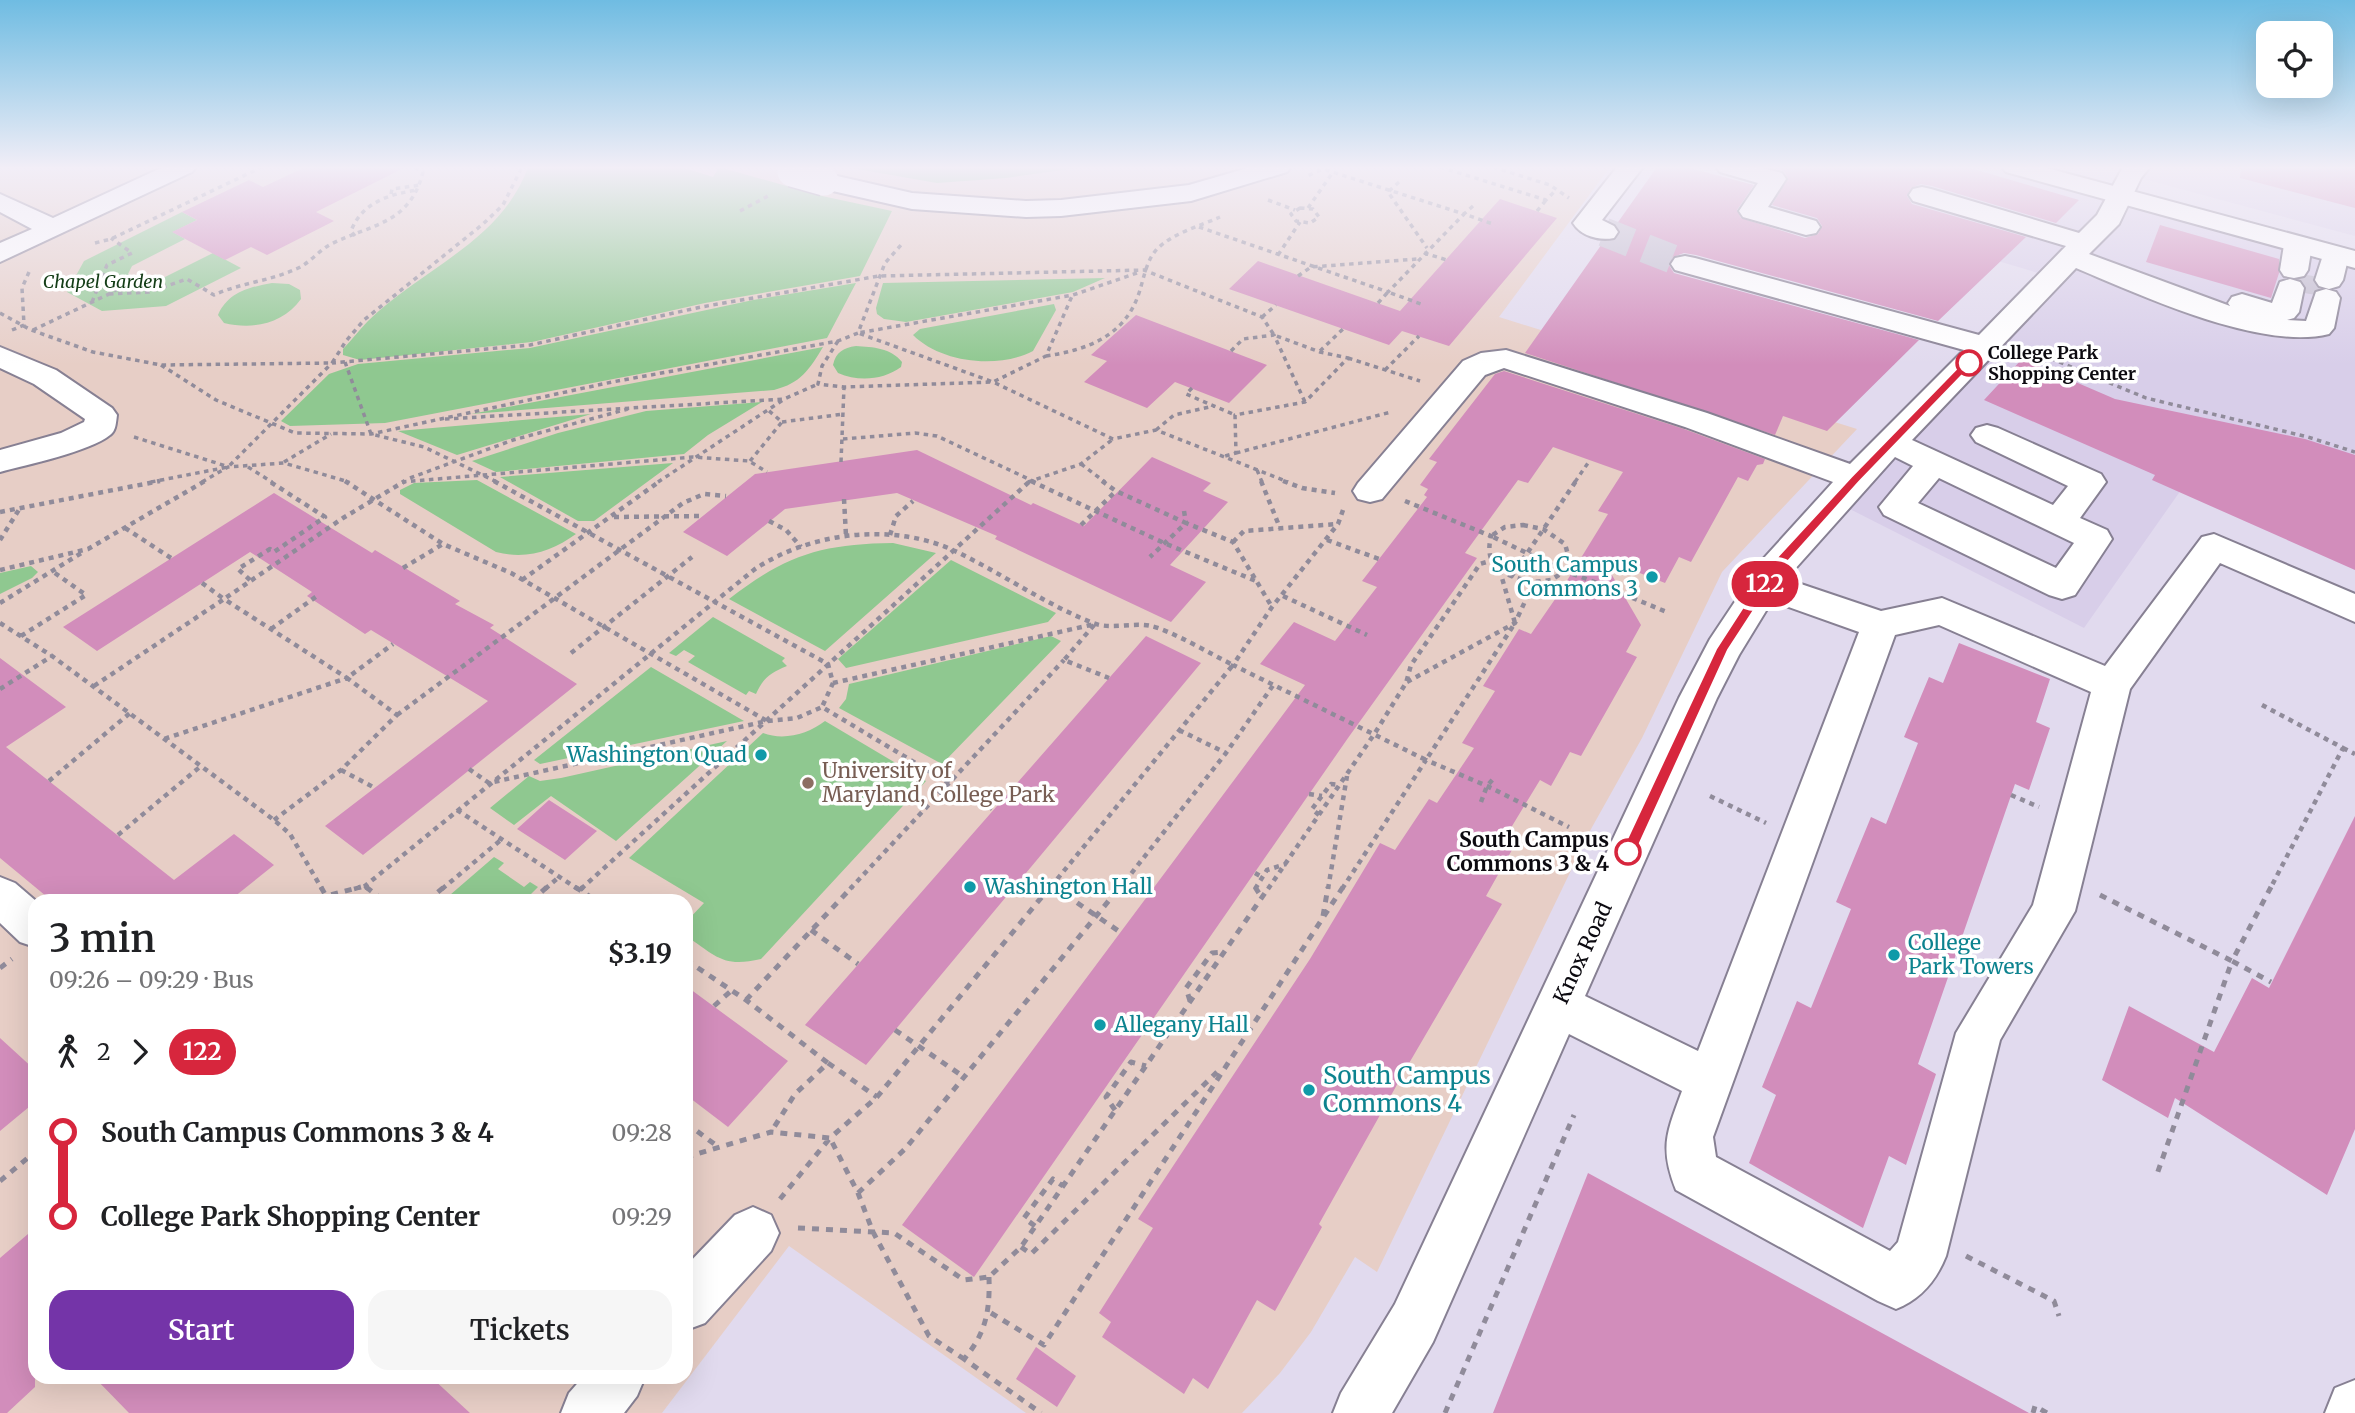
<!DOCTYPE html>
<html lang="en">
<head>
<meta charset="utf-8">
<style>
	body { margin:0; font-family:Merriweather,serif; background:#f6f6f6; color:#202124; height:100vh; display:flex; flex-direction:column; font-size:26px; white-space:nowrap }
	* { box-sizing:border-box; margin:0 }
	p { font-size:23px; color:#757577 }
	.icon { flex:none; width:38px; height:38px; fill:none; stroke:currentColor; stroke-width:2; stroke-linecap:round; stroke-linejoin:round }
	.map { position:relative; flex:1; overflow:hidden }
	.details { position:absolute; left:28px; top:894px; width:665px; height:490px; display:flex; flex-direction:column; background:#fff; border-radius:21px; box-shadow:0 7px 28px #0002 }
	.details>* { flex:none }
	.badge { padding:0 14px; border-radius:23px; font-size:24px; line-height:46px }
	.tools { position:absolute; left:2256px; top:21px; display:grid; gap:14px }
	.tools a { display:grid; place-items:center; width:77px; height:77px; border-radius:14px; background:#fff; box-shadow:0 7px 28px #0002; font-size:35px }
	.map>.badge { position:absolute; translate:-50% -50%; box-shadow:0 0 0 4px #fff }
	.legs { display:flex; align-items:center; gap:10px; height:77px; padding:0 21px; font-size:23px }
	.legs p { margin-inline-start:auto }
	.summary { display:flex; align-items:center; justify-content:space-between; height:119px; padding:0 21px }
	h1 { font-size:38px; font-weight:600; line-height:52px }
	.primary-button { display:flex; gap:14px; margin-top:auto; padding:14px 21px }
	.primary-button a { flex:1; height:80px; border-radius:21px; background:#7434a8; color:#fff; font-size:28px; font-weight:600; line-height:80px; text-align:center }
	.primary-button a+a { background:#f6f6f6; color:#202124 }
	ul { padding:0 21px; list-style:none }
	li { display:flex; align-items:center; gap:24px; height:84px; font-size:26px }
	li i { display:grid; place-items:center; width:10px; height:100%; margin:0 9px; background:currentColor }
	li i::after { content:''; width:18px; height:18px; margin:-9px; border:5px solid; border-radius:50%; background:#fff }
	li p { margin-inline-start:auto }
	li:first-child i { background:linear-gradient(#0000 50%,currentColor 0) }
	li:last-child i { background:linear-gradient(currentColor 50%,#0000 0) }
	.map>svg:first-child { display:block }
	.built { fill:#d8cee9 }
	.education { fill:#e7cec6; fill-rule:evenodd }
	.green { fill:#8fc890 }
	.building { fill:#d28dbb }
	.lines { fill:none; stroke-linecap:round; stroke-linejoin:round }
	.minor-tunnel { stroke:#c1bbcd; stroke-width:29; stroke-dasharray:29 15; stroke-linecap:butt }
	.minor-casing { stroke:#878093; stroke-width:4 }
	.major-casing { stroke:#878093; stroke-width:4 }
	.path-far2 { stroke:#908b9a; stroke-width:3.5; stroke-dasharray:4.5 4.5; stroke-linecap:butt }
	.path-far1 { stroke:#908b9a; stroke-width:4.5; stroke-dasharray:5 5; stroke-linecap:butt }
	.path { stroke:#908b9a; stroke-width:5; stroke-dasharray:7 7; stroke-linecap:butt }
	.minor { fill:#fff; fill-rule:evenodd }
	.major { fill:#fff; fill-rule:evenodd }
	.minor-bridge-casing { stroke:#878093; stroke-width:32; stroke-linecap:butt }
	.minor-bridge { stroke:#fff; stroke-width:29 }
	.line-1 { fill:#d7263d; stroke:#fff; stroke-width:2 }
	.stop-1-dot { fill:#fff; stroke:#d7263d; stroke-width:3.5 }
	.culture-dot { fill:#0f9aa8; stroke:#fff; stroke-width:2.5 }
	.education-dot { fill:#8d6e63; stroke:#fff; stroke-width:2.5 }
	.labels { text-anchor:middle; stroke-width:7; stroke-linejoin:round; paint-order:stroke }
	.far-park-label { font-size:18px; font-style:italic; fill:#143d17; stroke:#fff }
	.far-stop-label { font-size:18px; font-weight:bold; fill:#0c0a10; stroke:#fff; text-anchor:start }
	.culture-label { font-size:21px; fill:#0d838f; stroke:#fff; text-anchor:start }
	.education-label { font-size:21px; fill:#785e54; stroke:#fff; text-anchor:start }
	.stop-label { font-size:21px; font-weight:bold; fill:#0c0a10; stroke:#fff; text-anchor:end }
	.street-label { font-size:21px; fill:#0c0a10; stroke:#fff }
	.near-culture-label { font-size:24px; fill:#0d838f; stroke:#fff; text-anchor:start }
</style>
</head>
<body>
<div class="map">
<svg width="2355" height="1413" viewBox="0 0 2355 1413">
	<rect width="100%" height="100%" fill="#e1daee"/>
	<path class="built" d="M1729 167H2015L2355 260V568L2181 490 2084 628 1836 502 2051 277 1836 212 1826 225 1757 204 1774 178Z
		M2137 167H2355V236L2129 175Z"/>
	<path class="education" d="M0 167H1610L1499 317 1857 429 1722 572 1642 738 1591 829 1377 1272 1355 1257 1311 1332 1280 1373 1242 1413H1026L789 1246 662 1413H0ZM35 901H686V1377H35Z"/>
	<path class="green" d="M528 167H681L713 177 719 167 822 196 892 211 860 276 705 303 532 342 360 360 343 355V349C352 340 359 330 368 321 421 269 502 241 528 167Z
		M845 167H1085L1006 178 937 183Z
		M182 212 197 220 173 232 185 239 132 266 128 274 142 282 157 281 213 253 241 268 166 306 102 311 67 292 84 261Z
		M1105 278 1073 292 906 322 884 319 877 314 876 308 883 283Z
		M272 283 289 284 300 290 301 299C283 324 253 330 224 323L218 315C228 292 250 287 272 283Z
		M856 283 827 338 385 423 290 426 281 421 329 374 358 364 530 348 753 300Z
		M1054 304 1056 310 1033 351C998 369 941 363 913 335L920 329Z
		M856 346C873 347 891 348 902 362L901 367C883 380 859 382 838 373L833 365C836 352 843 348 856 346Z
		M823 347C809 370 801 383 774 390L471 414Z
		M762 402 708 435 684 454 496 472 472 461 558 433 646 411Z
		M591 414 457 455 398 431Z
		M673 463 594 521H578L500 477Z
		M477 480 576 534C552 551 527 560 496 552L400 494V490L414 483Z
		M893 543 936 553 825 651 729 599C786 555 821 544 893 543Z
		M951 560 1056 613 1048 622 846 668 838 659Z
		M31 566 38 572 32 578 0 594V573Z
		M713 617 785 658 782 661 787 666C770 673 763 678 756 694L749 691 746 695 688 662 695 656 684 650 676 656 669 653Z
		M1051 636 1061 641 942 764 839 708 846 699 849 684Z
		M651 667 744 721 540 764 534 760Z
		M825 721 926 781 761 959C723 968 716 956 686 936V922L704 903 629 858 763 733C784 741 808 734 825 721Z
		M727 741 616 841 551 796 514 825 490 808 529 776 540 781 561 778Z
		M494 857 504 863 498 869 524 887 530 882 538 887 527 898 521 894 514 901H443Z"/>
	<path class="building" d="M305 167H406L316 212 334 221 267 255 251 247 225 260 172 232 197 220 182 212 249 180 263 187Z
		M1657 167H1686L1754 185 1737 210 1741 218 1805 238 1818 234 1822 226 1817 218 1772 205 1788 178 1783 170 1767 167H1967L2079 200 2056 223 1932 186 1921 184 1911 188 1907 196 1912 204 2026 237 1938 321 1696 255 1684 253 1673 257 1669 265 1674 273 1919 340 1827 431 1783 416 1775 435 1525 353 1604 241 1616 239 1620 231 1616 225Z
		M2241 167H2355V208L2240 178Z
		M1500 199 1557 218 1449 346 1402 331 1389 345 1229 289 1258 261 1400 311Z
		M2160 225 2279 259V273L2271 298 2146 262Z
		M1136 315 1267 365 1229 403 1175 382 1147 408 1084 382 1107 361 1091 355Z
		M2022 359 2115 399 2305 439 2355 455V570L2152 480 2155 475 1984 400Z
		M1504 371 1684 429 1765 459 1763 464 1757 465 1748 481 1738 477 1691 562 1679 557 1665 583 1602 558 1641 625 1626 652 1637 657 1581 756 1570 752 1551 786 1540 780 1506 836 1517 841 1486 896 1502 904 1408 1065 1319 1224 1322 1227 1275 1311 1257 1300 1208 1389 1193 1378 1184 1394 1102 1337 1111 1322 1099 1313 1153 1228 1138 1219 1310 959 1380 843 1395 850 1429 799 1437 803 1474 748 1462 743 1495 691 1483 686 1519 629 1531 634 1560 592 1608 514 1598 511 1623 472 1553 447 1528 483 1518 480 1465 553 1477 558 1348 738 974 1277 902 1225 1305 685 1260 664 1294 622 1335 641 1377 587 1362 581 1427 497 1424 495 1428 489 1420 485 1437 462 1429 459 1495 374Z
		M917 450 1031 505 1033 503 1084 526 1152 457 1211 483 1203 491 1228 502 1170 565 1206 582 1171 622 995 539 997 536 897 493 785 509 727 556 683 532 755 474Z
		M274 493 372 553 375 550 460 601 455 604 494 625 490 628 577 684 363 855 325 826 488 701 371 630 365 634 307 596 312 592 250 552 97 651 63 627Z
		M1146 636 1201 663 866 1065 805 1025Z
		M1959 643 2050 679 2036 722 2050 728 2029 790 2015 784 1918 1064 1936 1074 1906 1165 1889 1156 1863 1228 1749 1163 1776 1095 1762 1087 1797 1001 1811 1008 1851 909 1836 902 1871 817 1886 824 1918 743 1904 737 1929 677 1943 683Z
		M0 658 66 707 6 747 174 880 234 834 274 865 229 901H52L0 858Z
		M549 800 597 831 565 860 517 829Z
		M2355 816V1129L2327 1195 2175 1098 2168 1118 2102 1080 2129 1006 2214 1052 2252 978 2269 988Z
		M686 986 788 1061 728 1127 686 1095Z
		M0 1038 35 1070V1102L0 1131Z
		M1588 1173 2029 1413H1493Z
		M35 1228V1387L7 1413H0V1258Z
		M1036 1347 1076 1376 1057 1407 1016 1379Z
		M94 1377H431L470 1413H129Z"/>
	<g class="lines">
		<path class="minor-tunnel" d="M1604 232 1685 264
			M2310 294 2313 276"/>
		<g class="minor-casing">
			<path id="minor" d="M163 167H196L192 172 0 262V243L32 229 0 212V194L53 218Z
				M1251 167H1291L1287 172 1191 201 1061 216 1026 217 912 209 815 187 811 181 815 175 824 173 912 193 1026 201 1061 200 1189 185Z
				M1617 167H1643L1602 220 1614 226 1618 232 1614 238C1599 241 1581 236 1573 223Z
				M1716 167H1757L1782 173 1786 179 1768 207 1816 221 1820 227 1816 233 1806 235 1743 217 1739 211 1758 183 1720 172Z
				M2123 167H2150L2141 178 2119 224 2089 254 2230 306 2228 303 2232 297 2242 294 2272 303 2280 282 2290 279 2300 282 2304 288 2299 312 2294 318 2287 320 2306 321 2316 292 2326 289 2336 292 2340 298 2334 328 2329 334C2260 351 2141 295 2076 268L1912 440 2053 505 2068 486 1976 442 1971 435 1976 428 1987 425 1998 428 2101 474 2106 482 2080 518 2107 530 2112 539 2075 595 2062 599 2049 595 1884 515 1879 507 1913 466 1895 457 1786 579 1881 611 1942 598 2105 666 2202 537 2214 534 2355 594V622L2220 563 2130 689 2075 911 2000 1040 1946 1256C1936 1281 1921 1299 1896 1309L1878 1301 1676 1190C1659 1147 1667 1132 1682 1091L1569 1034 1433 1342 1392 1413H1333L1341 1393 1395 1304 1679 698 1710 639 1764 558 1833 482 1685 427 1504 368 1485 375 1382 499 1370 502 1358 499 1353 491 1358 483 1463 361 1481 353 1506 350 1707 413 1850 464 1964 350 1675 270 1671 264 1675 258 1685 256 1695 258 1979 335 2066 246 1913 201 1909 195 1913 189 1922 187 1931 189 2079 233 2097 215ZM1939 478 2074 543 2056 568 1918 503ZM1772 601 1859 632 1698 1051 1585 996 1717 698 1739 655ZM1939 625 2091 692 2033 905 1956 1033 1898 1242 1890 1251 1716 1157 1713 1137 1895 635Z
				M2298 237 2308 239 2312 245 2308 270 2304 276 2294 278 2284 276 2280 270 2284 245 2288 239Z
				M2335 247 2345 249 2349 255 2343 280 2339 286 2329 289 2319 286 2315 280 2325 249Z
				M0 347 56 370 112 408 117 415C116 422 116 431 110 435 91 451 26 465 0 472V450L61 433 84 422 85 419 34 384 0 368Z
				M0 877 15 883 36 901 35 947 20 942 0 923Z
				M753 1207 771 1215 779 1233 771 1251 705 1323 686 1330V1266L735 1215Z
				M583 1377H645L637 1396 624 1413H561L569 1393Z
				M2355 1380V1413H2325L2335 1388Z"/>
		</g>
		<g class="major-casing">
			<path id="major" d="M2002 167H2043L2355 251V268L2006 172Z"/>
		</g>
		<path class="path-far2" d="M1440 167 1546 200 1556 190
			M1493 167 1550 185 1569 198
			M1399 182 1388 192 1427 248
			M391 194 392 189 420 185
			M1268 200 1295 210
			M1473 206 1464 214 1493 224
			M1300 208 1313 209 1319 217 1310 223 1296 221 1291 214Z
			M1308 208 1333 172
			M740 211 768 196
			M1537 211 1546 200
			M1199 227 1388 292 1464 214 1323 169 1307 176
			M355 236 351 231C362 202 390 194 418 190
			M95 243 111 239 262 167
			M1424 253 1447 260
			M1278 255 1300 222
			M1137 273 1073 295 858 333 993 382 1113 439 1156 430 1288 482
			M1298 276 1311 267 1417 259
			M109 294 149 292 187 279 214 295C240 283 270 281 296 269 309 264 318 251 331 244 372 224 410 224 423 172L414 167
			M92 302 107 265 132 253 111 238
			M1378 303 1388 292 1421 304
			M0 313 31 330 93 352 161 365 332 363 346 341 364 320 483 224 503 205 522 167
			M1262 317 1276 305
			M12 330 24 325 22 288 29 272
			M33 330 109 294 135 278
			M838 341 822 366 818 384 844 387 993 382 1046 356 1072 296
			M2026 348 2146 398 2308 437 2355 452
			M1231 351 1243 339 1274 335 1305 402
			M1320 351 1343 329
			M1046 356C1087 350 1125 336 1139 293 1144 278 1146 261 1157 249 1173 233 1200 226 1220 217
			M1348 358 1420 381
			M345 362 371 434 424 447 497 482
			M161 365 216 400 295 433 371 434 612 382 838 341 858 333 885 263 901 245
			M1385 370 1419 336
			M1192 388 1186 394 1235 415
			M445 419 784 399 818 384
			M782 422 844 414
			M1156 430 1174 415 1214 406
			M134 437 226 466
			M843 439 915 433 937 436 1035 482
			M1236 453 1391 412
			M750 461 782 422 768 410
			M284 462 331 434
			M841 462 844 387
			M1081 464 1105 482
			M248 467 272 482
			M1257 470 1262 482
			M410 478 513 440 628 409
			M151 482 228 467 332 363 530 345 701 307 879 276 1144 270 1262 317 1274 335 1320 352 1348 358 1305 402 1235 415 1236 453 1225 456
			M202 482 228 467 284 463 349 482
			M402 482 693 457 749 461 767 472
			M658 482 783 400
			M1028 482 1081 464 1113 439
			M1575 482 1590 460"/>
		<path class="path-far1" d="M345 481 443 544 511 573 767 721
			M494 481 828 664 833 683 822 707
			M1031 481 1164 543 1256 581
			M1102 481 1116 491 1186 523 1150 557
			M1261 481 1280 528
			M1283 481 1302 488 1335 493
			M844 499 846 536
			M1405 501 1491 536C1483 570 1506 576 1534 582
			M1343 510 1338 524 1272 607 1233 665 1426 760 1515 623 1500 571
			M1184 511 1186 523 1233 542 1272 607
			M0 512 160 481
			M614 517 701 516
			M769 521 786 530 801 547
			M1081 525 1116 491
			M1523 525 1543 529 1565 544 1570 562 1565 571 1491 536 1505 527Z
			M125 528 171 558
			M890 535 896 516 913 501
			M0 540 20 508
			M1327 540 1379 559
			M1233 542 1244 531 1338 524
			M403 568 443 544
			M0 570 88 549 205 481
			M1511 577 1576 481
			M250 580 238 569 270 549 274 552 325 517 269 481
			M522 580 660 481
			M202 583 224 599 343 518 405 481
			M1623 594 1669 613
			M1283 596 1367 635
			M0 603 83 552
			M0 623 52 656 274 820 290 834 322 889
			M1094 625 1064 660 1109 678
			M271 629 317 596
			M21 636 86 595 52 571
			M571 653 692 557
			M1407 682 1515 623 1534 582 1551 580 1565 571 1600 584
			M833 683 1095 624
			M94 686 224 599 347 678 164 739
			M0 689 52 656
			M2262 705 2343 748 2270 889
			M397 715 683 503 704 494 726 496
			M1179 730 1226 753
			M2343 748 2355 754
			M469 769 489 783 767 721 797 718 822 707 994 810
			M341 770 375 788
			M49 781 130 713
			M1309 794 1322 796
			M2011 795 2039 807
			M1710 796 1766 823
			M1481 802 1487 786 1495 777
			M457 810 578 889
			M1319 815 1312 809 1331 784 1340 785
			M274 820 341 770 397 715 347 678 393 644
			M118 835 201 766
			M1255 873 1262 877
			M1051 885 1057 889
			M365 886 368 889
			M354 889 365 886 755 569C811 532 893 522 955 551 1001 573 1045 604 1093 623 1110 630 1133 622 1151 626 1170 630 1213 655 1233 665L1049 889
			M442 889 502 839
			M545 889 559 877
			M581 889 1030 481
			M850 889 1064 660
			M1119 889 1226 753 1274 684
			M1255 889 1267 870 1286 864
			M1268 889 1375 733 1406 683 1411 665 1480 564 1490 561
			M1328 889 1347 776
			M1342 889 1426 760 1487 786 1569 827"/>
		<path class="path" d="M321 887 326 896
			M366 887 384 901
			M575 887 597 901
			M1054 887 1120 932
			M1255 887 1262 898
			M2271 887 2232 961 2271 982
			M580 890 583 887
			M2100 895 2232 961 2156 1177
			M319 901 326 896 361 887
			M427 901 444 887
			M531 901 547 887
			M1323 916 1328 887
			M811 930 858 964
			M686 960 746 1000 828 1063 795 1094 771 1132
			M0 968 12 959
			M746 1000 852 887
			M1190 1001 1186 988 1212 953 1224 952
			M714 1006 732 990
			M895 1030 964 1077
			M828 1063 877 1097
			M1115 1110 1106 1097 1131 1062 1146 1066
			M686 1123 717 1146
			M686 1157 771 1132 830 1138 877 1097 1050 887
			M0 1181 35 1152
			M858 1193 905 1149 1120 887
			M780 1199 830 1138 858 1193 873 1232 929 1336 964 1359
			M1035 1226 1024 1218 1053 1179 1063 1186
			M798 1228 894 1233 964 1280 989 1277 1021 1247 1269 887
			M1021 1247 1031 1254 1217 1072
			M1966 1256 2054 1301 2059 1316
			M989 1277C990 1311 986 1333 964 1359L1041 1413
			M991 1313 1044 1345 1343 887
			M1445 1413 1574 1115
			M2033 1413 2035 1406 2047 1413"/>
		<use href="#minor" class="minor"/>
		<use href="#major" class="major"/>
		<g class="minor-bridge-casing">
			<path id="minor-bridge" d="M792 172 824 181"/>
		</g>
		<use href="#minor-bridge" class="minor-bridge"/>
	</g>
	<linearGradient id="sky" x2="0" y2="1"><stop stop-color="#6fbce2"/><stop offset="0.46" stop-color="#f2eef7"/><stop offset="1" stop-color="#f2eef7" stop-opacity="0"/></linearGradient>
	<rect width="2355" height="365" fill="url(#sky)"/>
	<path class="line-1" d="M1965 360 1974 363 1859 482 1780 570 1728 650 1634 856H1623L1621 852 1716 649 1771 564 1851 477Z"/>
	<g class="stop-1-dot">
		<circle cx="1969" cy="363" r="12"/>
		<circle cx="1628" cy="852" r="12"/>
	</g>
	<g class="culture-dot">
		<circle cx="1652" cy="577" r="7"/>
		<circle cx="761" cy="755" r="7"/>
		<circle cx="970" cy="887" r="7"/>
		<circle cx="1894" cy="955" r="7"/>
		<circle cx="1100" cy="1025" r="7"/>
		<circle cx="1309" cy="1090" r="7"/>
	</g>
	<circle class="education-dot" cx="808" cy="783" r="7"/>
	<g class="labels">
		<g class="far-park-label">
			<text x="103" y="288">Chapel Garden</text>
		</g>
		<g class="far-stop-label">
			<text x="1988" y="359">College Park<tspan x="1988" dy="21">Shopping Center</tspan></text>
		</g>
		<g class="culture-label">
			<text x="1638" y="572" text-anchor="end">South Campus<tspan x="1638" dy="24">Commons 3</tspan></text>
			<text x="747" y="762" text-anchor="end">Washington Quad</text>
			<text x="984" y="894">Washington Hall</text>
			<text x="1908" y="950">College<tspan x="1908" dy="24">Park Towers</tspan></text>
			<text x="1114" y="1032">Allegany Hall</text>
		</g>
		<g class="education-label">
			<text x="822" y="778">University of<tspan x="822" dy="24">Maryland, College Park</tspan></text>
		</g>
		<g class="stop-label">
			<text x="1609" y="847">South Campus<tspan x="1609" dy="24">Commons 3 &amp; 4</tspan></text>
		</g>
		<g class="street-label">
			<text transform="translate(1583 953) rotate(-65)" y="7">Knox Road</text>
		</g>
		<g class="near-culture-label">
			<text x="1323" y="1084">South Campus<tspan x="1323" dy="28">Commons 4</tspan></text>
		</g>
	</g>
</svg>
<div class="tools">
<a><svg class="icon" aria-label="locate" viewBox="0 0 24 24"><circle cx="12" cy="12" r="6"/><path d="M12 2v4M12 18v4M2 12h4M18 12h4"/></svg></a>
</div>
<b class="badge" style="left:1765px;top:584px;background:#d7263d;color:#fff">122</b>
<section class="details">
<div class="summary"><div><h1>3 min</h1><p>09:26 – 09:29 · Bus</p></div><b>$3.19</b></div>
<div class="legs"><svg class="icon" aria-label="walk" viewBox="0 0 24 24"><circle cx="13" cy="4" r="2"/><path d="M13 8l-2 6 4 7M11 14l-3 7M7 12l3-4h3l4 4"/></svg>2<svg class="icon" aria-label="forward" viewBox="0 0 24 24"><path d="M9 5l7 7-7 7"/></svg><b class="badge" style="background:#d7263d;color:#fff">122</b></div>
<ul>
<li><i style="color:#d7263d"></i><b>South Campus Commons 3 &amp; 4</b><p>09:28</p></li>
<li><i style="color:#d7263d"></i><b>College Park Shopping Center</b><p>09:29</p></li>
</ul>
<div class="primary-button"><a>Start</a><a>Tickets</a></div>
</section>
</div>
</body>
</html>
